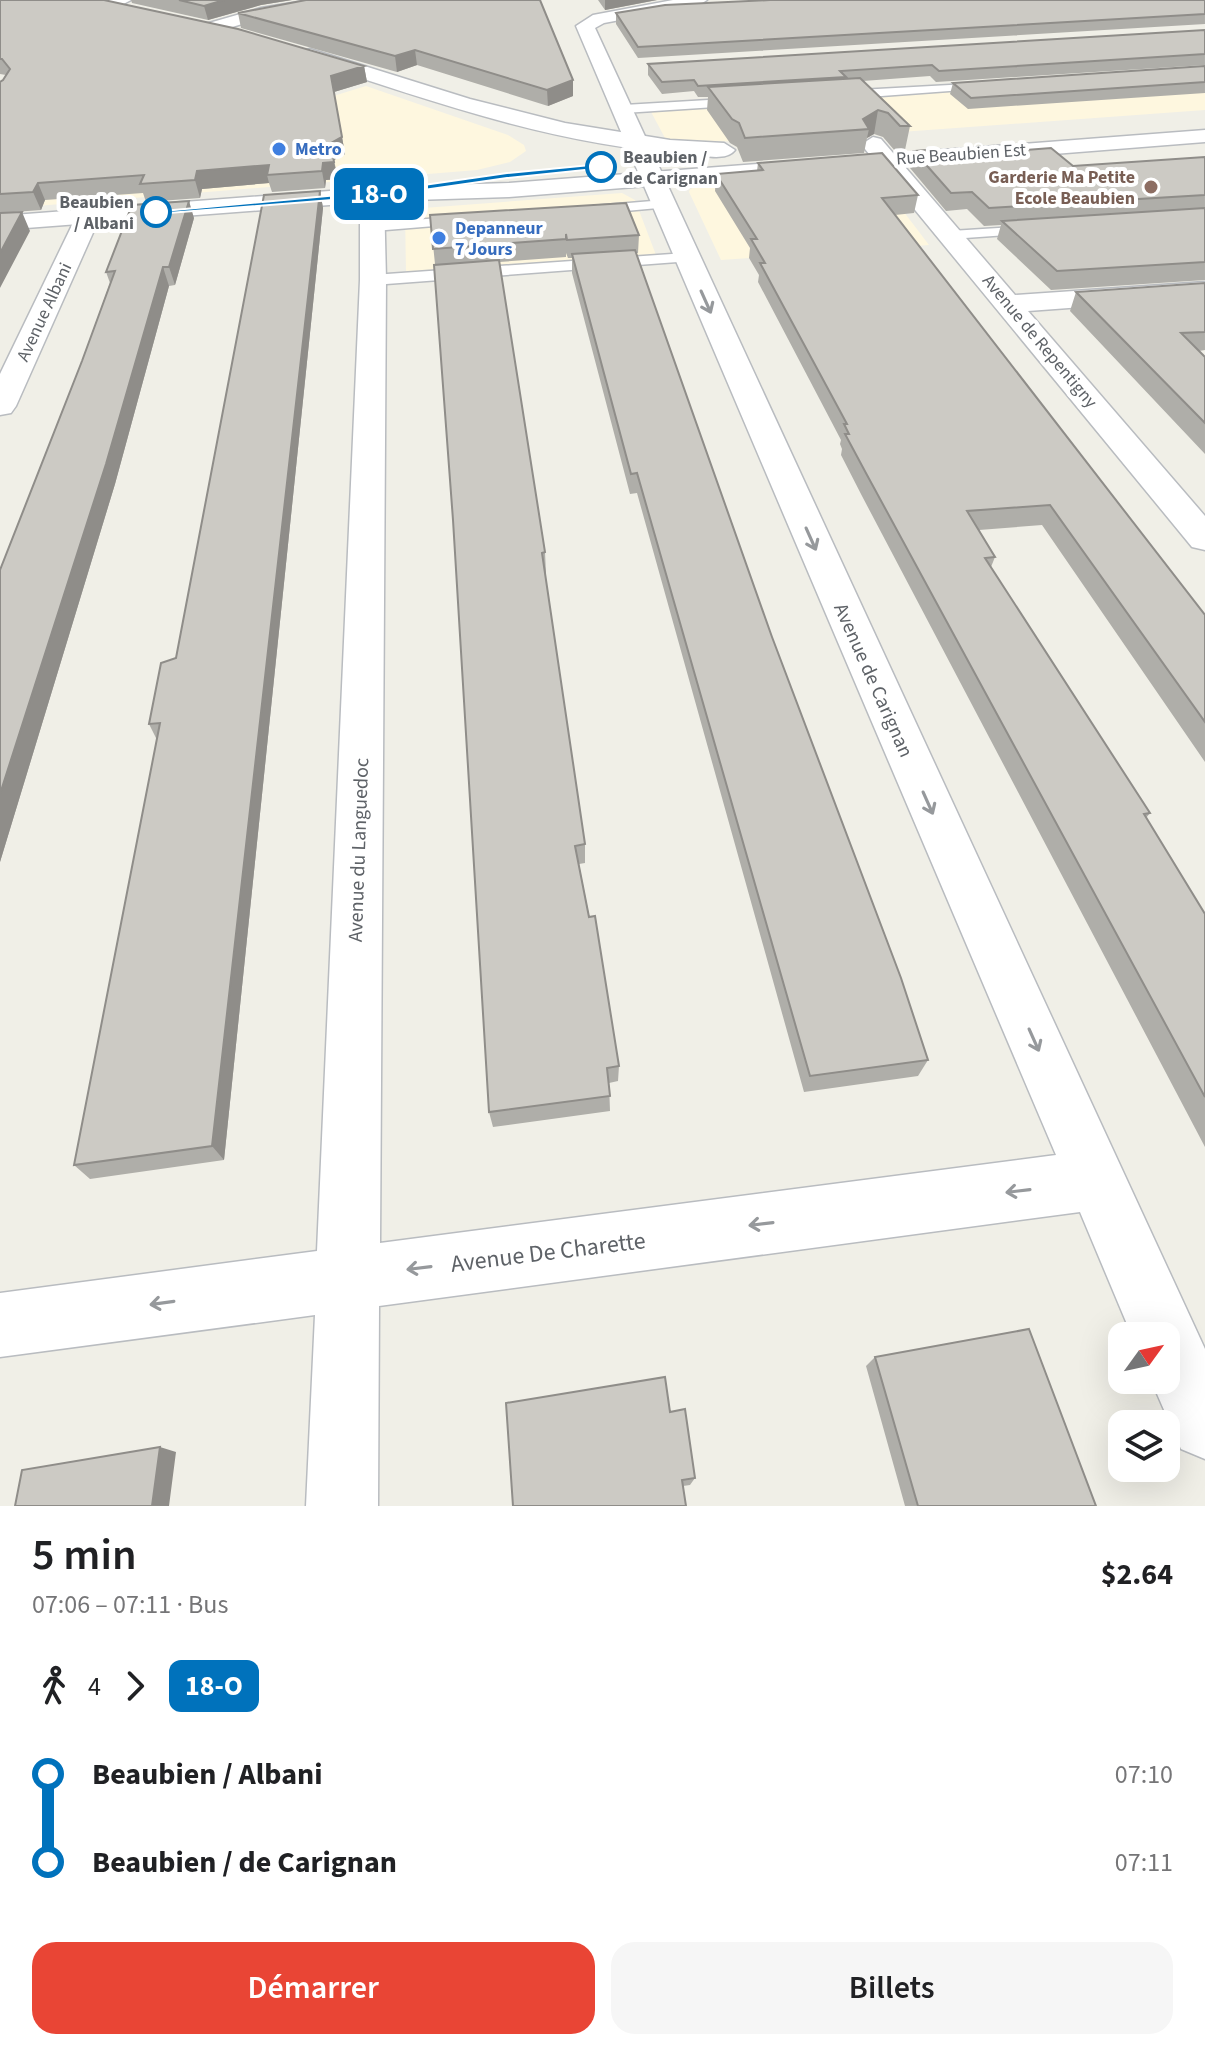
<!DOCTYPE html>
<html lang="fr">
<head>
<meta charset="utf-8">
<style>
	body { margin:0; font-family:"Source Sans 3",sans-serif; background:#f6f6f6; color:#202124; height:100vh; display:flex; flex-direction:column; font-size:30px; white-space:nowrap }
	* { box-sizing:border-box; margin:0 }
	p { font-size:26px; color:#757577 }
	.icon { flex:none; width:44px; height:44px; fill:none; stroke:currentColor; stroke-width:2; stroke-linecap:round; stroke-linejoin:round }
	.map { position:relative; height:1506px; overflow:hidden }
	.details { display:flex; flex-direction:column; background:#fff; flex:1 }
	.details>* { flex:none }
	.badge { padding:0 16px; border-radius:12px; font-size:28px; line-height:52px }
	.needle { width:52px; rotate:57deg }
	.controls { position:absolute; left:1108px; top:1322px; display:grid; gap:16px }
	.controls a { display:grid; place-items:center; width:72px; height:72px; border-radius:16px; background:#fff; box-shadow:0 8px 32px #0002; font-size:40px }
	.map>.badge { position:absolute; translate:-50% -50%; box-shadow:0 0 0 4px #fff }
	.legs { display:flex; align-items:center; gap:12px; height:88px; padding:0 32px; font-size:26px }
	.legs p { margin-inline-start:auto }
	.head { display:flex; align-items:center; justify-content:space-between; height:136px; padding:0 32px }
	h1 { font-size:44px; font-weight:600; line-height:60px }
	.cta { display:flex; gap:16px; margin-top:auto; padding:16px 32px }
	.cta a { flex:1; height:92px; border-radius:24px; background:#e94535; color:#fff; font-size:32px; font-weight:600; line-height:92px; text-align:center }
	.cta a+a { background:#f6f6f6; color:#202124 }
	ul { padding:0 32px; list-style:none }
	li { display:flex; align-items:center; gap:28px; height:88px; font-size:30px }
	li i { display:grid; place-items:center; width:12px; height:100%; margin:0 10px; background:currentColor }
	li i::after { content:''; width:20px; height:20px; margin:-10px; border:6px solid; border-radius:50%; background:#fff }
	li p { margin-inline-start:auto }
	li:first-child i { background:linear-gradient(#0000 50%,currentColor 0) }
	li:last-child i { background:linear-gradient(currentColor 50%,#0000 0) }
	.map>svg:first-child { display:block }
	.commercial { fill:#fef7df }
	.lines { fill:none; stroke-linecap:round; stroke-linejoin:round }
	.service-casing { stroke:#b9bcc0; stroke-width:3 }
	.minor-casing { stroke:#b9bcc0; stroke-width:3 }
	.tertiary-casing { stroke:#b9bcc0; stroke-width:3 }
	.service { fill:#fff; fill-rule:evenodd }
	.minor { fill:#fff; fill-rule:evenodd }
	.tertiary { fill:#fff; fill-rule:evenodd }
	.wall { fill:#afaea9 }
	.shaded-wall { fill:#8f8d89 }
	.building { fill:#cccac4; stroke:#8f8d89; stroke-width:2 }
	.oneway { stroke:#96999c }
	.line-1 { fill:#0072bc; stroke:#fff; stroke-width:2 }
	.shop-dot { fill:#3f7fe0; stroke:#fff; stroke-width:3 }
	.stop-1-dot { fill:#fff; stroke:#0072bc; stroke-width:4 }
	.education-dot { fill:#8d6e63; stroke:#fff; stroke-width:3 }
	.labels { text-anchor:middle; stroke-width:8; stroke-linejoin:round; paint-order:stroke }
	.far-shop-label { font-size:18px; font-weight:bold; fill:#366cbe; stroke:#fff; text-anchor:start }
	.far-street-label { font-size:18px; fill:#5e6267; stroke:#fff }
	.far-stop-label { font-size:18px; font-weight:bold; fill:#5e6267; stroke:#fff; text-anchor:start }
	.far-education-label { font-size:18px; font-weight:bold; fill:#785e54; stroke:#fff; text-anchor:end }
	.street-label { font-size:20px; fill:#5e6267; stroke:#fff }
	.near-street-label { font-size:24px; fill:#5e6267; stroke:#fff }
</style>
</head>
<body>
<div class="map">
<svg width="1205" height="1506" viewBox="0 0 1205 1506">
	<rect width="100%" height="100%" fill="#f0efe7"/>
	<path class="commercial" d="M1205 74V110L762 142 669 140 665 138 650 110Z
		M366 86 508 135 524 145 526 151 510 162 477 170 0 209 278 113Z
		M857 172 878 178 929 245 721 260 689 192 690 189 700 185Z
		M622 193 635 200 656 255 406 272 405 213 410 209Z"/>
	<g class="lines">
		<g class="service-casing">
			<path id="service" d="M986 83 990 84V88L841 99 835 95 841 91Z
				M742 98 746 99V105L624 113 618 109 624 105Z
				M664 200 671 204 669 207 593 214 586 210 593 206Z
				M466 216 471 217V223L374 231 367 227 374 223Z
				M1031 226 1038 230 1036 233 951 239 944 235 951 231Z
				M686 253 694 258 691 261 373 285 365 280 373 275Z"/>
		</g>
		<g class="minor-casing">
			<path id="minor" d="M107 0H131L112 10H100L98 6Z
				M311 0H350L342 5 263 18 208 34 199 29 202 25 261 8Z
				M673 0H707L699 5 604 23 595 28 1205 1349V1459L1181 1449 1151 1380H1166V1336H1132L1080 1212 379 1306 378 1506H306L315 1315 0 1357V1293L317 1251 360 280V195L364 190H380L384 195 386 280 380 1243 1056 1155 576 26 593 15Z
				M873 137 881 139 1015 295 1205 282V298L1028 311 1205 516V550L1192 547 865 149 862 144Z
				M88 210 97 212 100 217 16 406 11 413 0 415V374L76 217 79 212Z"/>
		</g>
		<g class="tertiary-casing">
			<path id="tertiary" d="M310 49 470 99 565 123 670 140 724 143 735 150C726 162 702 155 689 154 556 146 428 100 303 59L301 55 303 51Z
				M1205 130V142L509 197 382 201 0 230V216L382 187 509 183Z"/>
		</g>
		<use href="#service" class="service"/>
		<use href="#minor" class="minor"/>
		<use href="#tertiary" class="tertiary"/>
	</g>
	<path class="wall" d="M0 0 364 66 367 82 334 92 345 154 334 160 338 179 326 180 325 188 272 192 269 183 202 189 200 198 146 202 143 193 45 200 41 210 0 213V82L3 80 6 75 0 74Z
		M131 0H292L261 5 208 20 132 3Z
		M306 0 573 96 548 106 417 65 397 72 241 28 238 13Z
		M598 0H657L605 10Z
		M1205 0V24L638 58 616 24V13Z
		M1205 30V65L936 82 930 76 863 81 910 126 905 150 895 151 883 137 874 134 867 138 864 153 743 162 737 147 730 143 707 110 708 97H698L694 91 662 94 648 75V64Z
		M1205 66V93L968 109 950 94 953 83Z
		M914 151 933 157 1073 166 1205 157V280L1051 290 997 239 1001 225 984 226 967 209 946 211 910 168Z
		M758 163 918 195 914 213 895 215 1205 615V762L1042 525 979 530 995 557 991 567 1150 813 1146 818 1205 914V1147L862 496 841 455 842 449 840 444 841 440 758 282 759 275 749 258 750 248 715 191 716 174 757 171Z
		M320 191 323 208 224 1160 90 1179 74 1165 157 740 149 724 176 658Z
		M430 215 639 235 638 253H636L772 637 928 1060 918 1076 804 1092 637 493 630 494 572 273V258H568L566 253V257L499 262 545 552 546 573H545L585 844V863L579 864 619 1066 618 1081 609 1083 610 1111 493 1127 489 1112 453 520 435 264Z
		M194 218 175 285 169 286 115 484 0 862V570L82 361 110 283 106 272Z
		M1205 283V350L1199 351 1205 357V454L1070 311 1076 292Z
		M875 1357 1096 1506H905L866 1366Z
		M670 1412 695 1478 690 1485 683 1486Z"/>
	<path class="shaded-wall" d="M224 0H292L261 5 208 20 204 6Z
		M605 0H657L605 10Z
		M415 50 417 65 397 72 395 56Z
		M364 66 367 82 334 92 331 76Z
		M573 80V96L548 106 547 90Z
		M878 110 874 134 867 138 869 129 863 119Z
		M342 137 345 154 334 160 331 143Z
		M334 162 338 179 326 180 325 188 322 171 323 163Z
		M269 165 267 175 269 183 202 189 200 198 195 180 197 171Z
		M38 183 45 200 41 210 33 192Z
		M320 191 323 208 224 1160 212 1146Z
		M189 201 194 218 175 285 169 267Z
		M22 212 30 231 0 288V253Z
		M163 267 169 286 115 484 0 862V794Z
		M160 1447 176 1452 169 1506H152Z"/>
	<path class="building" d="M0 0H104L238 29 364 66 331 76 342 137 331 143 334 162 323 163 322 171 267 175 269 165 197 171 195 180 140 184 144 175 38 183 33 192 0 194V82L3 80 10 69 2 59H0Z
		M179 0H224L204 6Z
		M306 0H540L573 80 547 90 415 50 395 56 238 13Z
		M770 0H1205V14L638 47 616 13 665 5Z
		M1205 30V54L939 71 932 65 840 71 846 77 698 86 694 80 662 82 648 64Z
		M1205 66V82L971 98 953 83Z
		M860 78 910 126H900L888 113 878 110 863 119 869 129 745 138 739 123 732 119 708 87Z
		M1051 148 1073 166 1205 157V195L989 208 972 192 951 193 914 151 926 150 933 157Z
		M882 153 918 195 882 198 1205 615V722L1050 505 967 511 995 557 985 558 1150 813 1144 814 1205 914V1097L867 475 845 434H849L844 424H847L760 263H765L751 239H757L716 174 763 170 758 163Z
		M320 191 212 1146 74 1165 160 723 149 724 161 663 176 658 264 195Z
		M189 201 169 267H163L106 464 0 794V570L82 361 115 271 106 272 132 205Z
		M626 203 639 235 567 240 566 234V239L433 249 430 215Z
		M1205 208V262L1057 271 1002 221Z
		M22 212 0 253V213Z
		M635 250 772 637 901 978 928 1060 810 1076 637 473 631 474 572 254Z
		M499 260 545 552 542 553 585 844 575 846 589 917 595 916 619 1066 607 1068 610 1096 489 1112 453 520 434 265Z
		M1205 283V332L1181 333 1205 357V423L1076 292Z
		M1029 1329 1096 1506H918L875 1357Z
		M665 1377 670 1412 685 1409 695 1478 682 1480 686 1506H513L506 1403Z
		M160 1447 152 1506H15L22 1470Z"/>
	<defs><path id="oneway-shaft" d="M-6 0H5M1.5-3L5.5 0L1.5 3" fill="none" stroke-width="1.6" stroke-linecap="round" stroke-linejoin="round" transform="scale(2)"/></defs>
	<g class="oneway">
		<use href="#oneway-shaft" transform="translate(706 302) rotate(66)"/>
		<use href="#oneway-shaft" transform="translate(811 539) rotate(66)"/>
		<use href="#oneway-shaft" transform="translate(928 803) rotate(66)"/>
		<use href="#oneway-shaft" transform="translate(1034 1040) rotate(66)"/>
		<use href="#oneway-shaft" transform="translate(1018 1191) rotate(173)"/>
		<use href="#oneway-shaft" transform="translate(761 1224) rotate(173)"/>
		<use href="#oneway-shaft" transform="translate(419 1268) rotate(173)"/>
		<use href="#oneway-shaft" transform="translate(162 1303) rotate(172)"/>
	</g>
	<path class="line-1" d="M601 164 604 168 507 178 382 196 156 214 152 212 382 191 507 173Z"/>
	<g class="shop-dot">
		<circle cx="279" cy="149" r="8"/>
		<circle cx="439" cy="238" r="8"/>
	</g>
	<g class="stop-1-dot">
		<circle cx="601" cy="167" r="14"/>
		<circle cx="156" cy="212" r="14"/>
	</g>
	<circle class="education-dot" cx="1151" cy="187" r="8"/>
	<g class="labels">
		<g class="far-shop-label">
			<text x="295" y="155">Metro</text>
			<text x="455" y="234">Depanneur<tspan x="455" dy="21">7 Jours</tspan></text>
		</g>
		<g class="far-street-label">
			<text transform="translate(961 154) rotate(-4)" y="6">Rue Beaubien Est</text>
			<text transform="translate(44 312) rotate(-65)" y="6">Avenue Albani</text>
			<text transform="translate(1040 341) rotate(50)" y="6">Avenue de Repentigny</text>
		</g>
		<g class="far-stop-label">
			<text x="623" y="163">Beaubien /<tspan x="623" dy="21">de Carignan</tspan></text>
			<text x="134" y="208" text-anchor="end">Beaubien<tspan x="134" dy="21">/ Albani</tspan></text>
		</g>
		<g class="far-education-label">
			<text x="1135" y="183">Garderie Ma Petite<tspan x="1135" dy="21">Ecole Beaubien</tspan></text>
		</g>
		<g class="street-label">
			<text transform="translate(874 680) rotate(66)" y="7">Avenue de Carignan</text>
			<text transform="translate(358 850) rotate(-88)" y="7">Avenue du Languedoc</text>
		</g>
		<g class="near-street-label">
			<text transform="translate(548 1252) rotate(-7)" y="8">Avenue De Charette</text>
		</g>
	</g>
</svg>
<div class="controls">
<a><svg class="needle" viewBox="-14 -14 28 28"><path d="M0-13l5 13h-10z" fill="#e53935"/><path d="M0 13l5-13h-10z" fill="#757577"/></svg></a>
<a><svg class="icon" aria-label="layers" viewBox="0 0 24 24"><path d="M12 4l9 5-9 5-9-5zM3 14l9 5 9-5"/></svg></a>
</div>
<b class="badge" style="left:379px;top:194px;background:#0072bc;color:#fff">18-O</b>
</div>
<section class="details">
<div class="head"><div><h1>5 min</h1><p>07:06 – 07:11 · Bus</p></div><b>$2.64</b></div>
<div class="legs"><svg class="icon" aria-label="walk" viewBox="0 0 24 24"><circle cx="13" cy="4" r="2"/><path d="M13 8l-2 6 4 7M11 14l-3 7M7 12l3-4h3l4 4"/></svg>4<svg class="icon" aria-label="forward" viewBox="0 0 24 24"><path d="M9 5l7 7-7 7"/></svg><b class="badge" style="background:#0072bc;color:#fff">18-O</b></div>
<ul>
<li><i style="color:#0072bc"></i><b>Beaubien / Albani</b><p>07:10</p></li>
<li><i style="color:#0072bc"></i><b>Beaubien / de Carignan</b><p>07:11</p></li>
</ul>
<div class="cta"><a>Démarrer</a><a>Billets</a></div>
</section>
</body>
</html>
